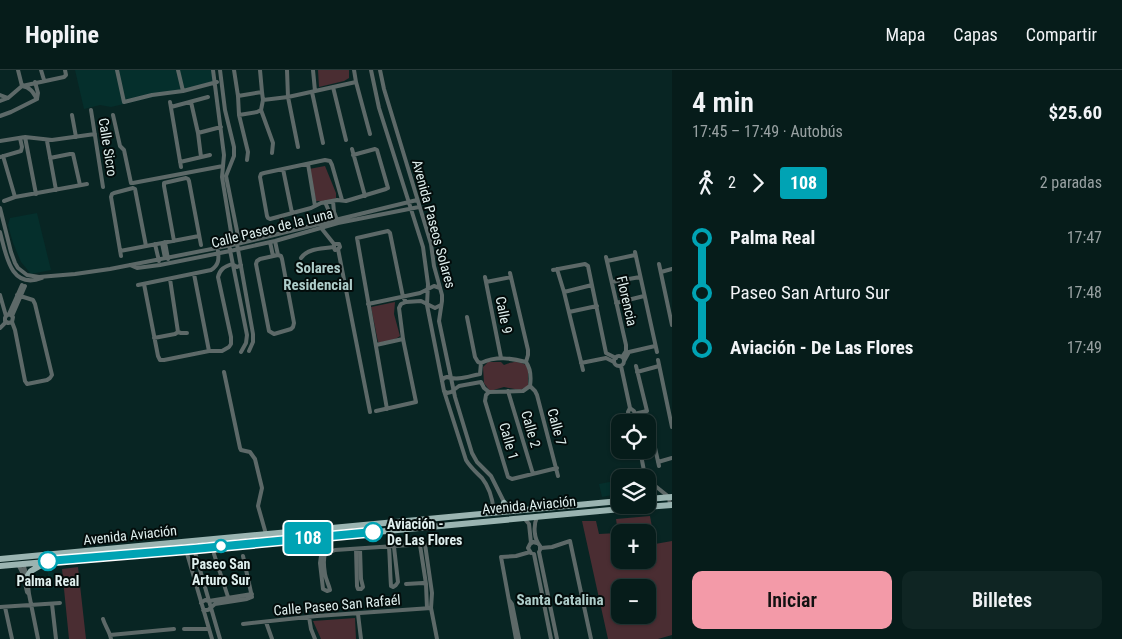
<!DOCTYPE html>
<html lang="es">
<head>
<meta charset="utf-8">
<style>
	body { margin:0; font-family:"Roboto Condensed",sans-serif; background:#0f2523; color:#f1f3f6; height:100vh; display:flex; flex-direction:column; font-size:19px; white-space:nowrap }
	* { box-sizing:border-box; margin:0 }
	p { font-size:16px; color:#98a1a2 }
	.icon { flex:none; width:28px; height:28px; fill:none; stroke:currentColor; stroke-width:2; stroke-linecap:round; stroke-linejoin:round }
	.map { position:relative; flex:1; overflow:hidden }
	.drawer { display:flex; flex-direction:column; background:#061c1a; width:450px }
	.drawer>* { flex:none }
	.badge { padding:0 10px; border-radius:4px; font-size:18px; line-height:32px }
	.buttons { position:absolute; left:611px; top:344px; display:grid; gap:10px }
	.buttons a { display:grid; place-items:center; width:45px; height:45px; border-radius:10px; background:#061c1a; box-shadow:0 1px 4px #0004,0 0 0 1px #273a39; font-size:25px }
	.map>.badge { position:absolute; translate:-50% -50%; box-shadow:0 0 0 2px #fff }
	.legs { display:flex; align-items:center; gap:8px; height:55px; padding:0 20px; font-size:16px }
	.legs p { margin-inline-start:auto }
	.head { display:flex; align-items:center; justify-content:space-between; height:85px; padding:0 20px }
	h1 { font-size:28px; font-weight:600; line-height:38px }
	.action { display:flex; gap:10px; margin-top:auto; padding:10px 20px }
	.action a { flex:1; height:58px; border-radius:10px; background:#f39aa8; color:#111; font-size:20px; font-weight:600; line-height:58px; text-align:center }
	.action a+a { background:#0f2523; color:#f1f3f6 }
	ul { padding:0 20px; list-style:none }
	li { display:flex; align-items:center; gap:18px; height:55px; font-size:19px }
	li i { display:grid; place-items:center; width:8px; height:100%; margin:0 6px; background:currentColor }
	li i::after { content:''; width:12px; height:12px; margin:-6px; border:4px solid; border-radius:50%; background:#061c1a }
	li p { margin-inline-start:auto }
	li:first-child i { background:linear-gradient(#0000 50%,currentColor 0) }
	li:last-child i { background:linear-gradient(currentColor 50%,#0000 0) }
	header { display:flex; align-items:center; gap:30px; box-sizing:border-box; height:70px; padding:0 25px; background:#061c1a; border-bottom:1px solid #273a39 }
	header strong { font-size:24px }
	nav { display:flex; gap:28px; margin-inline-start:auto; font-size:18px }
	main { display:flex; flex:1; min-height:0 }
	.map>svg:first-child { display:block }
	.built { fill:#052f2c }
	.green { fill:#4a2d32; fill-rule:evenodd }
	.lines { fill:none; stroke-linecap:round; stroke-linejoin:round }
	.minor { stroke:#5d6968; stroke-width:4 }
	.primary { stroke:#9ab4b1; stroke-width:6 }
	.line-1-casing { stroke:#fff; stroke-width:11 }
	.line-1 { stroke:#00a3b4; stroke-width:8 }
	.stop-1-dot { fill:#fff; stroke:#00a3b4; stroke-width:2.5 }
	.labels { text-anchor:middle; stroke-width:4; stroke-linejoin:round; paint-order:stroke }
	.street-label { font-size:14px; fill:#dfefee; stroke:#030c0b }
	.stop-label { font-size:14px; font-weight:bold; fill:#dfefee; stroke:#030c0b }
	.neighbourhood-label { font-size:15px; font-weight:bold; fill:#aecdca; stroke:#030c0b }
</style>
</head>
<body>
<header>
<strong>Hopline</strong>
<nav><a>Mapa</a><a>Capas</a><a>Compartir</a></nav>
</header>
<main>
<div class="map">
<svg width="672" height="569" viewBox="0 0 672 569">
	<rect width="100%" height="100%" fill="#082523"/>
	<path class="built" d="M75 0H213L215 13 111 37 100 35 84 39Z
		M37 143 51 200 31 204 21 192 13 173 8 155 10 148Z
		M620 410V416L611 418 612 425 602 427 599 414Z
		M48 502H52L55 504 56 518 34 520 32 511 45 510 46 508 48 507Z"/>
	<path class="green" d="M318 0H349V8L344 11 319 17Z
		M325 96 336 123V128L328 131H316L309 99Z
		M395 232 394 244 400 266C393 271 387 272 378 272L371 237Z
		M488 292H501L504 295C515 291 518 291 528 296V316L520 320 504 317 490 321 484 313 483 297Z
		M650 446 655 474 672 471V565L658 569H608L582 451H596L599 464 618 463 616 449ZM648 462V490H620V462ZM620 518H648V545H620Z
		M78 497 86 569H69L62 499Z
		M355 548 356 569H321L313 551Z"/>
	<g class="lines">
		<path class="minor" d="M18 0 22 16C30 17 33 22 37 29
			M41 0 44 10
			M117 0 124 32 152 25 183 21 217 12
			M178 0 183 21
			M213 0 224 85 222 107 232 168 229 175 247 265 246 273 241 282
			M220 0 225 40 234 77V86L226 106 238 166 237 174 253 264V272L249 281
			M234 0 238 26 239 45 248 82 247 90
			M260 0 262 22
			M287 0 288 27 298 77
			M313 0 315 21
			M354 0 356 12 370 64
			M371 0 379 38 423 177 428 214 427 235 444 321 466 390C470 397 476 402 482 408 490 418 493 431 494 443
			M380 0 384 19 431 174 434 196 442 225V231L439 251 455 327 472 383 477 392 491 406 505 434
			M35 12 38 23 37 29
			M333 17 346 70
			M312 22 323 73
			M0 25 8 28 22 16 64 7 66 5 65 0
			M238 26 262 22 263 30 261 40 257 42 239 45
			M263 30 288 27 356 12
			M0 31 8 28
			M170 32 181 97
			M191 32 198 63 201 87
			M171 37 208 27
			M91 40 103 117
			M261 40 273 73 272 83
			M72 45 76 67
			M113 45 120 76 124 80 131 113H133L223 96
			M0 46 11 42 37 29
			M198 63 221 57
			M25 67 36 124
			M0 71 25 67 52 70 95 64
			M47 71 56 120
			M352 79 365 126
			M3 86 15 127
			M0 87 21 81 22 77 20 68
			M50 88 70 84H73L80 115
			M180 92 210 85
			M308 94 315 136
			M283 99 292 143
			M342 130 332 95 330 91 325 90 264 103 261 104 260 107 267 146 268 148 270 149 311 138 321 133 337 130 346 131 386 119 388 118 377 80 375 79 353 85
			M4 131 15 127 87 114
			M333 131 334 142 337 150
			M325 132 328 139 329 151
			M0 138 11 182 15 193 18 198 27 205 39 207 75 204 110 199 237 174 417 130
			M322 159 334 174H339L340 177 338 179 335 180 334 178V174
			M0 162C6 184 10 220 42 208
			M174 171 164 116V113L186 108 188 109 189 111 201 175
			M275 171 278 185 281 186 282 189 294 253 293 257 291 259 274 264 269 261 256 194 257 191 260 189 278 185
			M165 172 168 189
			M270 172 273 186
			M162 173 165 188
			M155 174 159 191
			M338 179 370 342
			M120 181 199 166
			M635 182 657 282
			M121 186 111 127 112 124 114 123 133 118 135 119 146 176
			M606 187 626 275V281L622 287
			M301 188C308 178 322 179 333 177
			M607 191 635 185
			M659 194 672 255
			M130 195 137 198 160 195 230 181 275 171 338 153 419 137
			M557 199 564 222 583 300
			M553 200 585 194 588 196 606 283 616 288
			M661 202 672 199
			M510 203 528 280V285L526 292
			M194 204 209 281
			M485 207 501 288
			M170 209 178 262
			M486 212 511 207
			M612 212 640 207
			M144 214 158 286 160 290H164L209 281H222L229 277 231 274V267L218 207C220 199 224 197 232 194L237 197 241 195
			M138 215 211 200C219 195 219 189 218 181
			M564 222 592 215
			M0 225 6 246
			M616 233 644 226
			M368 234 420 223 434 216 440 218
			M569 242 597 236
			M9 244 22 215
			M12 246 25 216
			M467 247 475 287 478 292 481 293
			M12 252 8 253 5 251V248L6 246 9 244 13 247 12 252 15 260 25 311 27 314 47 310 50 308 52 305 35 234 33 230 17 225
			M0 258 6 252
			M178 262 181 263H187
			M154 268 175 264 178 262
			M376 275 403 269
			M614 291a5 5 0 1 1 10 0a5 5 0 1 1-10 0Z
			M658 290 672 357
			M624 291 629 282 655 276
			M481 293C496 286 511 288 526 292
			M581 293 606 288 614 292
			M621 296 630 338 634 341 636 352
			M224 302 240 378 241 380 250 382 255 389 262 418 258 436 266 464
			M637 302 659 296
			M442 311 444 308 447 307C458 311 469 306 480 304L481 293
			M530 316 535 321 537 325 558 406
			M444 321 447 323 451 322 459 316 481 312 484 318 489 322 523 321 530 316C531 309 531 299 526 292
			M508 321 533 404
			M489 322 486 325 485 331 508 407 512 409 557 398
			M630 338 628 342 630 352
			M387 339 357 168 388 161 390 163 403 227 406 232
			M376 341 416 332 403 269 399 238 401 234 406 232 421 231 435 238 441 235
			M634 344 647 341 636 296
			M635 349 648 346 659 396
			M640 380 645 406H647L654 415 669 427 670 435
			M658 392 672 388
			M537 447C533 456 534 469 540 476V480
			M524 448 529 454 531 473
			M190 471 194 479 220 569
			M420 475 426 514 427 538
			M389 477C390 490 390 503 391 516L393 517 396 515 398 512 394 477
			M541 478 552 477 570 471 591 569
			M356 479 357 516 358 519H361L363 517 361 509 360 479
			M186 480 212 569
			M539 482 557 569
			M531 483 528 478 530 474 533 472 537 473
			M214 484 229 530
			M325 484C323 490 324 498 325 504 326 510 329 515 330 520L327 521 323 519 320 493 321 486 335 480 425 474 432 523 431 538 437 569
			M534 484 551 569
			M23 493 27 507 29 524 38 569
			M18 494 23 504 27 522 29 524
			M406 514 423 513 426 514
			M509 530 512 534 519 569
			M201 533 205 530 209 531 252 524
			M52 534 56 569
			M0 537 60 533
			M5 537 12 569
			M203 540H208L215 534 247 529 252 527 243 486
			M358 544 361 569
			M309 547 311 559 315 569
			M103 549C105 556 110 562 111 569
			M266 552 272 569
			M243 554 317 546 431 538
			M184 559H209
			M110 565 174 559
			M516 569 501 487 516 486 530 482"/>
		<path class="primary" d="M648 429 672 427
			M504 433 507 436 515 441
			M0 489 620 431
			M0 496 194 479 632 438 672 435
			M27 507 31 501 43 494"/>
	</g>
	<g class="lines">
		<g class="line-1-casing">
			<path id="line-1" d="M48 491 194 479 373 462"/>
		</g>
		<use href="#line-1" class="line-1"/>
	</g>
	<g class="stop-1-dot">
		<circle cx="373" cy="462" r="9"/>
		<circle cx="221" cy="476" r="6"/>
		<circle cx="48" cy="491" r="9"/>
	</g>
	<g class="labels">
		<g class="street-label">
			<text transform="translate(108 77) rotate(81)" y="5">Calle Sicro</text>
			<text transform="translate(434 154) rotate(75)" y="5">Avenida Paseos Solares</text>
			<text transform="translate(272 158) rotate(-14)" y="5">Calle Paseo de la Luna</text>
			<text transform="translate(627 231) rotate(77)" y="5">Florencia</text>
			<text transform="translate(504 245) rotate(79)" y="5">Calle 9</text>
			<text transform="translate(557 357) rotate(75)" y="5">Calle 7</text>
			<text transform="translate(531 359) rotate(74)" y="5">Calle 2</text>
			<text transform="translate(509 371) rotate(74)" y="5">Calle 1</text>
			<text transform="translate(529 435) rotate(-5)" y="5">Avenida Aviación</text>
			<text transform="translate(130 465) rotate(-6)" y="5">Avenida Aviación</text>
			<text transform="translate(337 535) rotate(-5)" y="5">Calle Paseo San Rafaél</text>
		</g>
		<g class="stop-label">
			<text x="387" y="459" text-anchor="start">Aviación -<tspan x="387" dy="16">De Las Flores</tspan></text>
			<text x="221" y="499">Paseo San<tspan x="221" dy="16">Arturo Sur</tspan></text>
			<text x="48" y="516">Palma Real</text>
		</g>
		<g class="neighbourhood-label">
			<text x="318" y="203">Solares<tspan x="318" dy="17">Residencial</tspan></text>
			<text x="560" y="535">Santa Catalina</text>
		</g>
	</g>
</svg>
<div class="buttons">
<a><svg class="icon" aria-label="locate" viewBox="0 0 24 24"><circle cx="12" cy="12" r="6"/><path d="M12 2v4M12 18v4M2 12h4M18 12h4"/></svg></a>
<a><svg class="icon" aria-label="layers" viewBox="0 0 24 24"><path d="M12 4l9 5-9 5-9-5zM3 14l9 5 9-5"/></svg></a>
<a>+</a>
<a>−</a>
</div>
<b class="badge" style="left:308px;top:468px;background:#00a3b4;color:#fff">108</b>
</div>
<section class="drawer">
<div class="head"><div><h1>4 min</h1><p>17:45 – 17:49 · Autobús</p></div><b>$25.60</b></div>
<div class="legs"><svg class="icon" aria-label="walk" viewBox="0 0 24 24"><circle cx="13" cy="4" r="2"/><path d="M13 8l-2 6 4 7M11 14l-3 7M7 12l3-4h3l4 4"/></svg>2<svg class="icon" aria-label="forward" viewBox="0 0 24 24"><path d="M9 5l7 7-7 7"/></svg><b class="badge" style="background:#00a3b4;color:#fff">108</b><p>2 paradas</p></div>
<ul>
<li><i style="color:#00a3b4"></i><b>Palma Real</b><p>17:47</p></li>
<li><i style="color:#00a3b4"></i><span>Paseo San Arturo Sur</span><p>17:48</p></li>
<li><i style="color:#00a3b4"></i><b>Aviación - De Las Flores</b><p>17:49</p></li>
</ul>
<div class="action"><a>Iniciar</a><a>Billetes</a></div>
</section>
</main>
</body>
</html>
